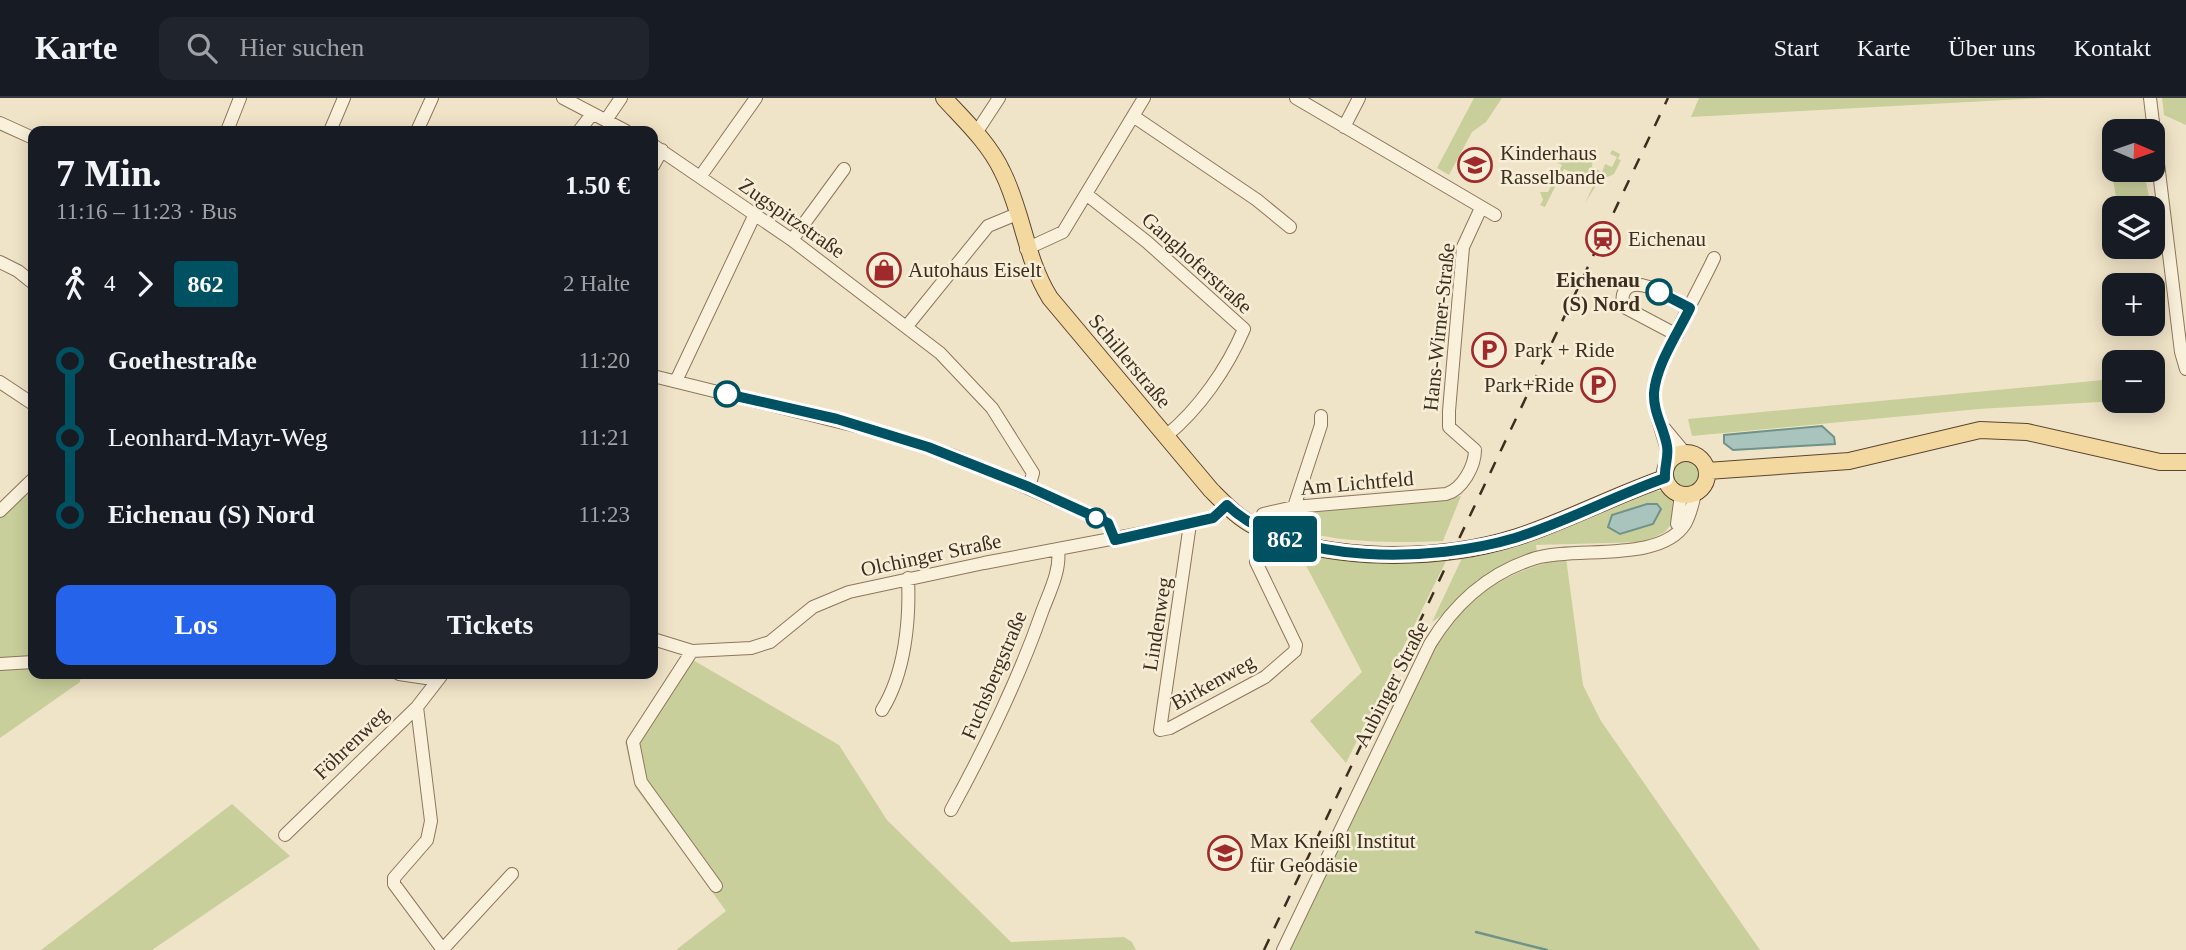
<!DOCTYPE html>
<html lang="de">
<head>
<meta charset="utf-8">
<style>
	body { margin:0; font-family:"Times New Roman",serif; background:#20242c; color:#f1f3f6; height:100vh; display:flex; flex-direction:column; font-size:26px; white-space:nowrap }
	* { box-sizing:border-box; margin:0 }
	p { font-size:23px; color:#9ea1a6 }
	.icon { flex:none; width:38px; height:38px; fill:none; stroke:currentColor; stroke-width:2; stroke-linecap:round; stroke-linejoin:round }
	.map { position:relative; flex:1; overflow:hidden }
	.side { position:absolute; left:28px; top:28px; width:630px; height:553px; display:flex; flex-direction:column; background:#171b24; border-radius:14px; box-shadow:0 4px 18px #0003 }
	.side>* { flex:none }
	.badge { padding:0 14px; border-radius:5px; font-size:24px; line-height:46px }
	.needle { width:46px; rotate:92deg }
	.fabs { position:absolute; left:2102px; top:21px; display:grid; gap:14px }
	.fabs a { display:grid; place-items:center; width:63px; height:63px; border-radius:14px; background:#171b24; box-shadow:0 4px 18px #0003; font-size:35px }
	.map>.badge { position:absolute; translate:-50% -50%; box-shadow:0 0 0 4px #fff }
	.legs { display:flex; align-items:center; gap:10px; height:77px; padding:0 28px; font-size:23px }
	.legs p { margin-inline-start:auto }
	.head { display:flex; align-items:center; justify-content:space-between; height:119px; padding:0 28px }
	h1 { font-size:38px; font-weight:600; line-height:52px }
	.button { display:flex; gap:14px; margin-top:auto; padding:14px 28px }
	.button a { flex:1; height:80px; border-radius:14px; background:#2563eb; color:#fff; font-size:28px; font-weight:600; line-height:80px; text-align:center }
	.button a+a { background:#20242c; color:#f1f3f6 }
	ul { padding:0 28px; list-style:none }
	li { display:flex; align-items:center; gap:24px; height:77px; font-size:26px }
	li i { display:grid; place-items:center; width:10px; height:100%; margin:0 9px; background:currentColor }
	li i::after { content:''; width:18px; height:18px; margin:-9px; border:5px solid; border-radius:50%; background:#171b24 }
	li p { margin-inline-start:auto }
	li:first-child i { background:linear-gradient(#0000 50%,currentColor 0) }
	li:last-child i { background:linear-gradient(currentColor 50%,#0000 0) }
	header { display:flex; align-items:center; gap:42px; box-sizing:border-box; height:98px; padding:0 35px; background:#171b24; border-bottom:2px solid #363941 }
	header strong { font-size:33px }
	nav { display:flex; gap:38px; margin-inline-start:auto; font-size:24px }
	.search { width:490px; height:63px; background:#20242c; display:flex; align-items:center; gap:18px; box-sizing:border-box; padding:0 24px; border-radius:14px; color:#9ea1a6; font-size:26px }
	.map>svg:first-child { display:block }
	.green { fill:#c9cf9b }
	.water { fill:#a9c4bc; stroke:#6f938a; stroke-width:2 }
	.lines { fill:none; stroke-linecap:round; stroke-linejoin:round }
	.stream { stroke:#6f938a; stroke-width:2.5 }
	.minor-casing { stroke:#8d765c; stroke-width:14 }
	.major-casing { stroke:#5b4430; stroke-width:18 }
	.minor { stroke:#faf1dc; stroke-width:12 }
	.major { stroke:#f3d9a0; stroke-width:16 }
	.rail { stroke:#3d2e20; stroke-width:2.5; stroke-dasharray:12 12; stroke-linecap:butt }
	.line-1-casing { stroke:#fff; stroke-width:16 }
	.line-1 { stroke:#005262; stroke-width:10 }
	.stop-1-dot { fill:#fff; stroke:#005262; stroke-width:3.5 }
	.labels { text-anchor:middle; stroke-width:5; stroke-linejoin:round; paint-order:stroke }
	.poi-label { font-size:21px; fill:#3d2e20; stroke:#f7eed8; text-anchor:start }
	.street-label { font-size:21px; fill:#3d2e20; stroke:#f7eed8 }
	.stop-label { font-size:21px; font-weight:bold; fill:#3d2e20; stroke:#f7eed8; text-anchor:end }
</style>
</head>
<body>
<header>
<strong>Karte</strong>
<div class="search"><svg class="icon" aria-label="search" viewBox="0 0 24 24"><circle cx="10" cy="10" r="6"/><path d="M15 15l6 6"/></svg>Hier suchen</div>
<nav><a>Start</a><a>Karte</a><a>Über uns</a><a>Kontakt</a></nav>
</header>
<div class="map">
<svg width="2186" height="852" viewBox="0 0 2186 852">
	<rect width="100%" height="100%" fill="#f0e4c8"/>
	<path class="green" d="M1474 0H1502L1486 24 1472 34 1449 77 1437 70Z
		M1699 0H2045L1691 19Z
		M2162 0H2186V27L2164 17Z
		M1612 52 1620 56 1618 61 1621 62 1614 76 1599 83 1585 105 1594 86 1564 71 1545 109 1540 107 1543 102 1540 94H1548L1554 82 1548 79 1549 76 1556 79 1562 67 1556 64 1558 62 1579 64 1593 61 1592 69 1602 74 1605 66 1612 69 1617 59 1610 56Z
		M2120 72H2144L2151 110H2118L2112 76Z
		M2114 281 2116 303 1979 311 1692 338 1688 321Z
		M1670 376a16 16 0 1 1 32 0a16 16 0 1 1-32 0Z
		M33 389V558L0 560V420Z
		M1653 392 1666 394 1676 405 1675 421 1665 434 1644 444 1536 447 1537 454 1477 482 1444 516 1432 524 1462 460 1520 447Z
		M1461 398 1443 443C1402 445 1304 447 1272 418L1276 415Z
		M1300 456C1348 465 1397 466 1446 463L1346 665 1310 623 1362 574Z
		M1566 460 1583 587 1601 623 1760 852H1289L1428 559C1463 501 1500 474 1566 460Z
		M686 558 839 647 887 722 1011 844 1124 839 1132 844 1136 852H676L726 813 635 689 625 644Z
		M33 569V576H81L80 584 0 640V572Z
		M232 706 290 758 152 852H41Z"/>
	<path class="water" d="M1822 328 1834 339 1835 346 1733 352 1724 345V337Z
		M1647 406H1657L1661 411 1653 426 1620 436 1608 429 1612 417Z"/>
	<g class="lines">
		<path class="stream" d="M1476 834 1547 852"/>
		<g class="minor-casing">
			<path id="minor" d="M563 0 626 33
				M1296 0 1495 117
				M2150 0 2181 254 2186 271
				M1133 18 1257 102 1290 129
				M606 22 621 0
				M0 25 33 40
				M1344 29 1359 0
				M227 33 240 0
				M330 33 344 0
				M417 33 432 0
				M579 33 592 16
				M976 35 999 0
				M653 47 792 142 940 255 992 310 1033 375 1029 389
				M653 68 662 52
				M700 79 756 0
				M1086 96 1147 144 1244 231C1227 271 1199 311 1166 338
				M792 142 844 71
				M1026 151 1063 134 1144 0
				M0 164 18 173 33 185
				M907 228 988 128 1017 116
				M1677 237 1626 210C1623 204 1621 200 1624 194 1634 173 1676 203 1690 210
				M653 278 884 335 954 358 1108 425 1115 442
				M676 283 755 116
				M0 284 33 306
				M1665 331 1685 355
				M1669 363C1666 340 1653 317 1654 295 1656 265 1700 191 1714 160
				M1294 409 1321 327V318
				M0 413 33 381
				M1263 416 1294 409 1446 396C1462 392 1475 368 1475 352L1449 329V313L1463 149 1481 110
				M1190 426 1160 632 1170 630 1265 579 1295 553 1296 547 1256 464 1258 455
				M1677 426 1681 397
				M653 541 692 553 751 550 770 544 813 509 849 494 984 465 1190 426 1213 420 1227 407
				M692 553 633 644 641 684 716 788
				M0 566 33 564
				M399 576 426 580 442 576
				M417 609 431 723 427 742 394 780V786L443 852
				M882 612C905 575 910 523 908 480
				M951 712C986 648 1018 583 1042 514 1049 495 1061 472 1058 452
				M285 737 417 609 441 578
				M443 851 512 776
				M1283 852 1430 546C1455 505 1490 474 1536 460 1577 448 1660 465 1685 426 1690 417 1693 405 1695 395"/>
		</g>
		<g class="major-casing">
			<path id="major" d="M944 0C964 22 989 45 1002 73 1023 114 1025 160 1050 200L1211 392C1225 406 1238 420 1256 429 1327 466 1442 463 1517 439 1567 423 1615 397 1665 380
				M1665 376a21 21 0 1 1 42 0a21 21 0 1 1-42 0Z
				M1707 373 1849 363 1980 332 2027 334 2160 364H2186"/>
		</g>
		<use href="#minor" class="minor"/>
		<use href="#major" class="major"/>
		<path class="rail" d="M1264 852 1668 0"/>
	</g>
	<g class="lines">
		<g class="line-1-casing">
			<path id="line-1" d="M727 296 837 321 928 349 1029 389 1108 425 1115 442 1213 420 1227 407C1292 469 1434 464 1515 440 1566 424 1614 398 1665 380 1664 368 1669 360 1667 348 1664 330 1653 314 1654 295 1656 267 1678 235 1690 210L1659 194"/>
		</g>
		<use href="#line-1" class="line-1"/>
	</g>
	<defs>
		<g id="school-ring" transform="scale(1.75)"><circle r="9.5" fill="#f7eed8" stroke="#9e2a2b" stroke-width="1.5"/><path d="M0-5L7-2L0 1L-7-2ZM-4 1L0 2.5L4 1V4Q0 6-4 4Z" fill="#9e2a2b"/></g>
		<g id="station-ring" transform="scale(1.75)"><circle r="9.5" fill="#f7eed8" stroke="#9e2a2b" stroke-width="1.5"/><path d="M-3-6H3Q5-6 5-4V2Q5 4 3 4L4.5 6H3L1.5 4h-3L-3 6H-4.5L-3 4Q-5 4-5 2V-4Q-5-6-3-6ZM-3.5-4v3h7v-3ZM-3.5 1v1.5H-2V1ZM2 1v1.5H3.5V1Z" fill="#9e2a2b"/></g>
		<g id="shop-ring" transform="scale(1.75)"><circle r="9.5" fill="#f7eed8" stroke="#9e2a2b" stroke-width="1.5"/><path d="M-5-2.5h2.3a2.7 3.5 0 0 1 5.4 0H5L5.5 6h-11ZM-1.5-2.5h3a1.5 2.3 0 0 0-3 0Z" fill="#9e2a2b"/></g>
		<g id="parking-ring" transform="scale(1.75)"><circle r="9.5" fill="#f7eed8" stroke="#9e2a2b" stroke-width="1.5"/><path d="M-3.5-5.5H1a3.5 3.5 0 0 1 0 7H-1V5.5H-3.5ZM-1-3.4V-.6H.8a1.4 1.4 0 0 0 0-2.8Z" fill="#9e2a2b"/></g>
		<g id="university-ring" transform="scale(1.75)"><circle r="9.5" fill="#f7eed8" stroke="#9e2a2b" stroke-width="1.5"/><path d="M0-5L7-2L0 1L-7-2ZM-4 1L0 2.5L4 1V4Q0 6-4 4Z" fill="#9e2a2b"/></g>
	</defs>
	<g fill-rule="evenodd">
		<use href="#school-ring" x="1475" y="67"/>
		<use href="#station-ring" x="1603" y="141"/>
		<use href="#shop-ring" x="884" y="172"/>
		<use href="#parking-ring" x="1489" y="252"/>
		<use href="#parking-ring" x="1598" y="287"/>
		<use href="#university-ring" x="1225" y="755"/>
	</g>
	<g class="stop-1-dot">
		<circle cx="1659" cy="194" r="12"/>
		<circle cx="727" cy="296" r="12"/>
		<circle cx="1096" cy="420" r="9"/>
	</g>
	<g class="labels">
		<g class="poi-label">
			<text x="1500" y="62">Kinderhaus<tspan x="1500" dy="24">Rasselbande</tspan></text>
			<text x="1628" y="148">Eichenau</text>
			<text x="908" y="179">Autohaus Eiselt</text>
			<text x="1514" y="259">Park + Ride</text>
			<text x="1574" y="294" text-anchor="end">Park+Ride</text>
			<text x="1250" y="750">Max Kneißl Institut<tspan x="1250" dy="24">für Geodäsie</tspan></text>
		</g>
		<g class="street-label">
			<text transform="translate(792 120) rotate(35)" y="7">Zugspitzstraße</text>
			<text transform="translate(1197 165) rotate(42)" y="7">Ganghoferstraße</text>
			<text transform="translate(1439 229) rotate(-84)" y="7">Hans-Wirner-Straße</text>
			<text transform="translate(1130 263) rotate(50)" y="7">Schillerstraße</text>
			<text transform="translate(1357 385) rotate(-5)" y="7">Am Lichtfeld</text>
			<text transform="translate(931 457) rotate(-12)" y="7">Olchinger Straße</text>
			<text transform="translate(1157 526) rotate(-81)" y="7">Lindenweg</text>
			<text transform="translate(994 577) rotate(-67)" y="7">Fuchsbergstraße</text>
			<text transform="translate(1213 584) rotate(-29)" y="7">Birkenweg</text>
			<text transform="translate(1391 586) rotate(-63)" y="7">Aubinger Straße</text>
			<text transform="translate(351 645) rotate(-44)" y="7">Föhrenweg</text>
		</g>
		<g class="stop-label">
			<text x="1640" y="189">Eichenau<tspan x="1640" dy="24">(S) Nord</tspan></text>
		</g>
	</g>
</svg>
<div class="fabs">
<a><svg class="needle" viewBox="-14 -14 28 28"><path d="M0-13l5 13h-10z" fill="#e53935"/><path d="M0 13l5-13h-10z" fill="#9ea1a6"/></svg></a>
<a><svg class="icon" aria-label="layers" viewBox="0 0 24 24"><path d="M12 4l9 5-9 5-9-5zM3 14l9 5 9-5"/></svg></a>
<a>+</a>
<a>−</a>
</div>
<b class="badge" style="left:1285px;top:441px;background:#005262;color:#fff">862</b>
<section class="side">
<div class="head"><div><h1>7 Min.</h1><p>11:16 – 11:23 · Bus</p></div><b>1.50 €</b></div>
<div class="legs"><svg class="icon" aria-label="walk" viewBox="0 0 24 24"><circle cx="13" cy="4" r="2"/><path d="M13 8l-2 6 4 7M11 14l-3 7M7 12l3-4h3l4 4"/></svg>4<svg class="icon" aria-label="forward" viewBox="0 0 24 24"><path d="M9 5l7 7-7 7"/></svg><b class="badge" style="background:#005262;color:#fff">862</b><p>2 Halte</p></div>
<ul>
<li><i style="color:#005262"></i><b>Goethestraße</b><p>11:20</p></li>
<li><i style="color:#005262"></i><span>Leonhard-Mayr-Weg</span><p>11:21</p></li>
<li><i style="color:#005262"></i><b>Eichenau (S) Nord</b><p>11:23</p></li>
</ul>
<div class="button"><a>Los</a><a>Tickets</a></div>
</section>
</div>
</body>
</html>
